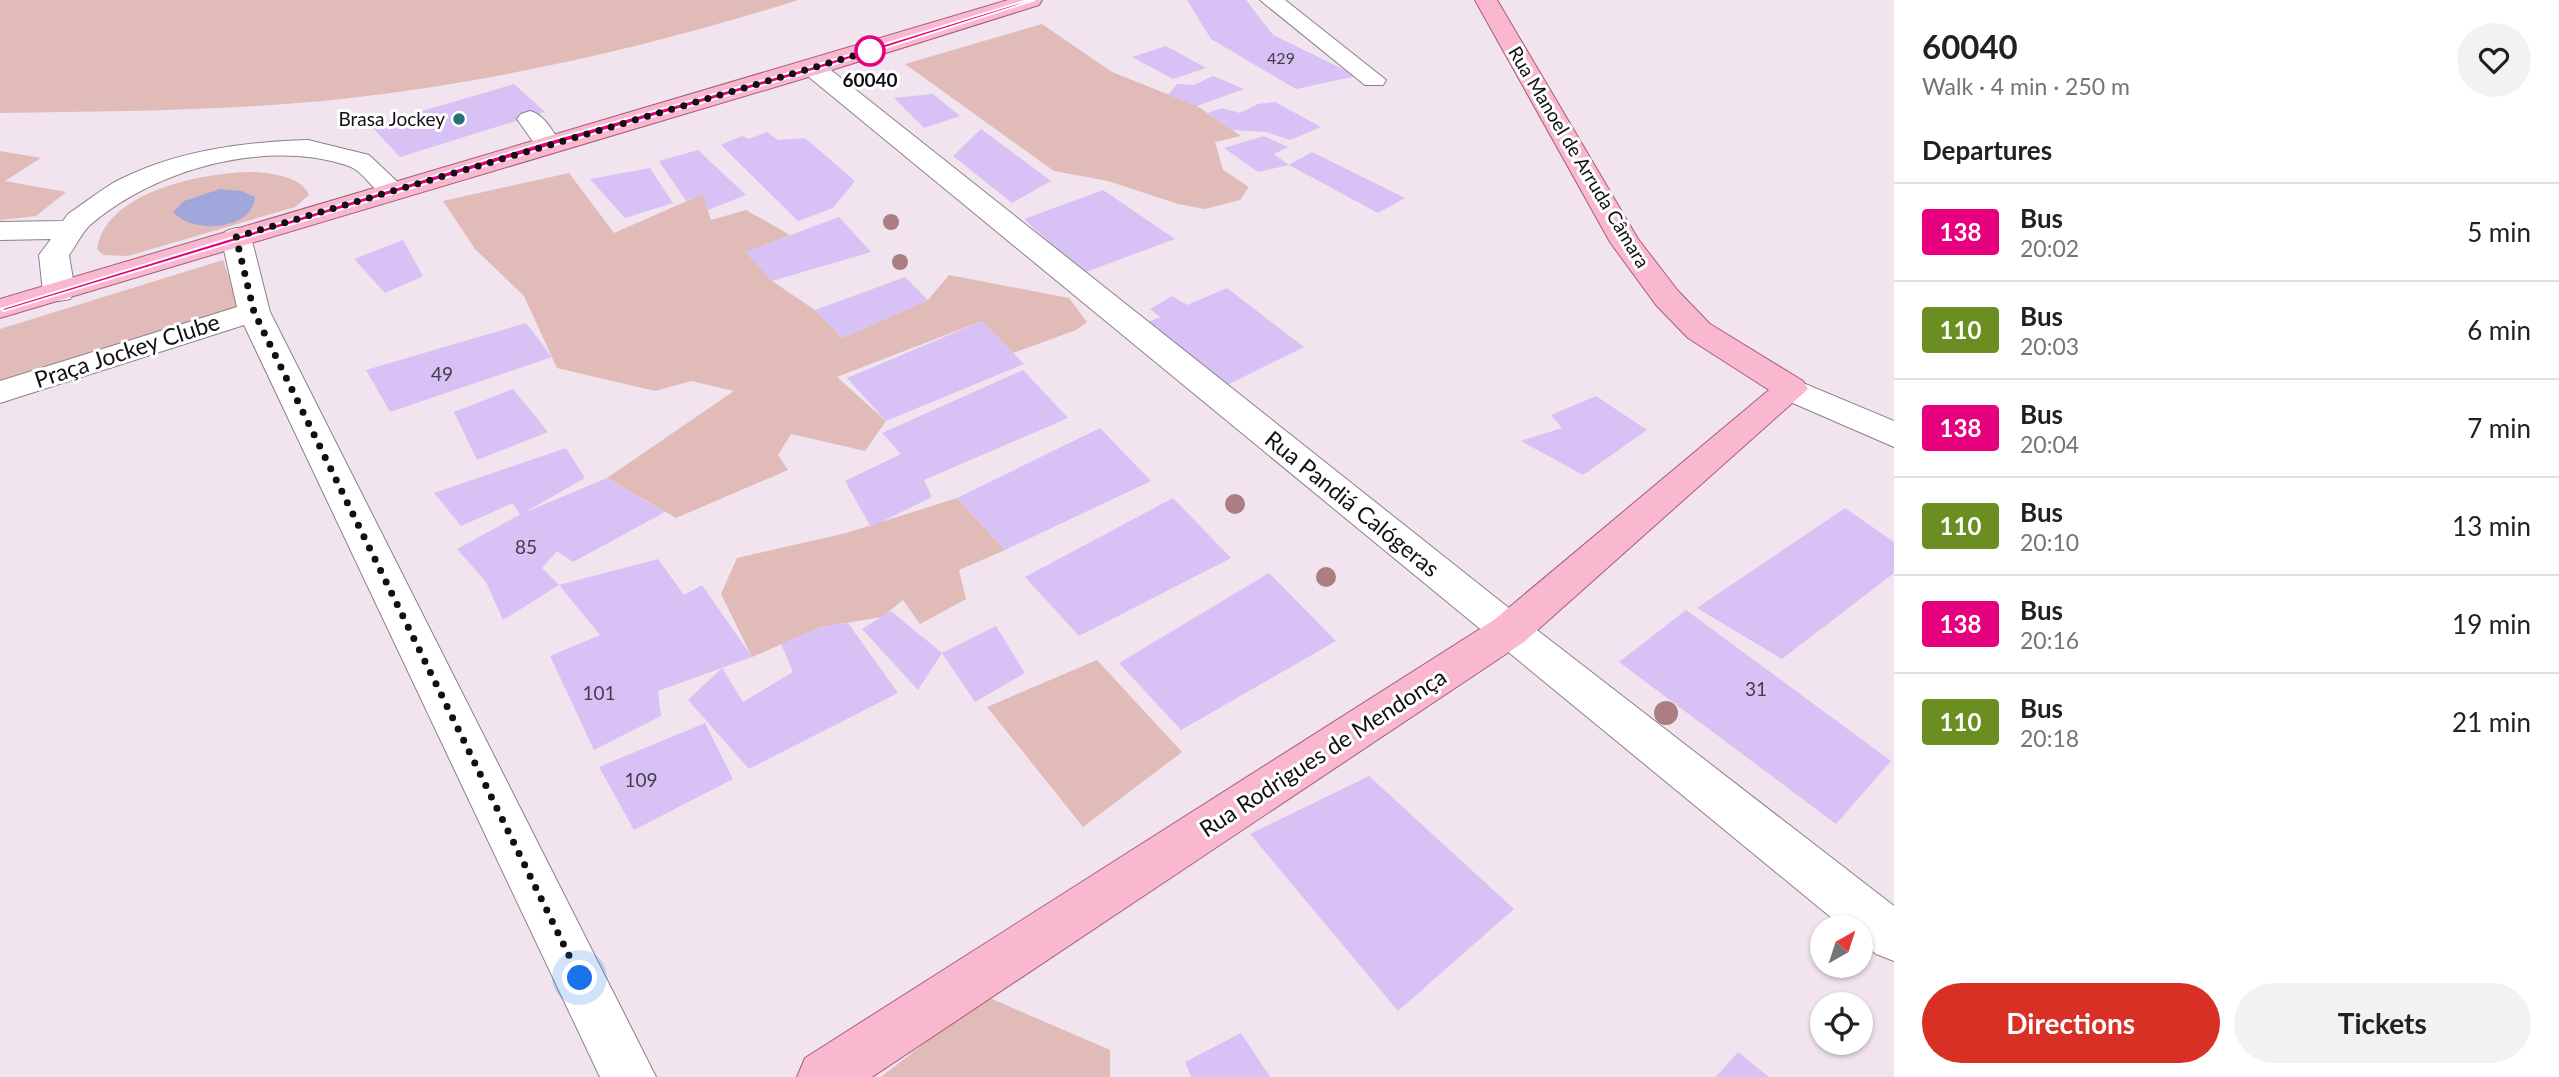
<!DOCTYPE html>
<html lang="en">
<head>
<meta charset="utf-8">
<style>
	body { margin:0; font-family:Lato,sans-serif; background:#f2f2f2; color:#202124; height:100vh; display:flex; flex-direction:column; font-size:26px; white-space:nowrap }
	* { box-sizing:border-box; margin:0 }
	p { font-size:23px; color:#757577 }
	.icon { flex:none; width:38px; height:38px; fill:none; stroke:currentColor; stroke-width:2; stroke-linecap:round; stroke-linejoin:round }
	.map { position:relative; flex:1; overflow:hidden }
	.side { display:flex; flex-direction:column; background:#fff; width:665px }
	.side>* { flex:none }
	.badge { padding:0 14px; border-radius:5px; font-size:24px; line-height:46px }
	.needle { width:46px; rotate:39deg }
	.buttons { position:absolute; left:1810px; top:915px; display:grid; gap:14px }
	.buttons a { display:grid; place-items:center; width:63px; height:63px; border-radius:50%; background:#fff; box-shadow:0 2px 5px #0004; font-size:35px }
	.you { position:absolute; width:35px; height:35px; margin:-18px; border:5px solid #fff; border-radius:50%; background:#1a73e8; box-shadow:0 0 0 10px #1a73e833 }
	.map>.badge { position:absolute; translate:-50% -50%; box-shadow:0 0 0 4px #fff }
	h2 { padding:0 28px; font-size:26px; line-height:63px }
	.round { display:grid; place-items:center; flex:none; width:74px; height:74px; border-radius:37px; background:#f2f2f2 }
	.overview { display:flex; align-items:center; justify-content:space-between; height:119px; padding:0 28px }
	h1 { font-size:33px; font-weight:700; line-height:52px }
	.cta { display:flex; gap:14px; margin-top:auto; padding:14px 28px }
	.cta a { flex:1; height:80px; border-radius:42px; background:#d93025; color:#fff; font-size:28px; font-weight:700; line-height:80px; text-align:center }
	.cta a+a { background:#f2f2f2; color:#202124 }
	ul { padding:0; list-style:none }
	li { display:flex; align-items:center; gap:21px; height:98px; padding:0 28px; border-top:2px solid #e0e0e0 }
	li div { flex:1 }
	li b { display:block; font-size:26px }
	li em { font-style:normal }
	li .badge { min-width:77px; font-weight:700; text-align:center }
	main { display:flex; flex:1; min-height:0 }
	.map>svg:first-child { display:block }
	.green { fill:#e1bbb7 }
	.water { fill:#a0a7da }
	.building { fill:#d8c1f4 }
	.lines { fill:none; stroke-linecap:round; stroke-linejoin:round }
	.minor-casing { stroke:#8c8089; stroke-width:2 }
	.major-casing { stroke:#a65e78; stroke-width:2 }
	.minor { fill:#fff; fill-rule:evenodd }
	.major { fill:#f9b8cf; fill-rule:evenodd }
	.tree { fill:#ac7e81 }
	.line { fill:#e6007e; stroke:#fff; stroke-width:2 }
	.walk { stroke:#130f12; stroke-width:7; stroke-dasharray:0 12.6 }
	.stop-dot { fill:#fff; stroke:#e6007e; stroke-width:3.5 }
	.poi-dot { fill:#267173; stroke:#fff; stroke-width:2.5 }
	.labels { text-anchor:middle; stroke-width:6; stroke-linejoin:round; paint-order:stroke }
	.far-number-label { font-size:16px; fill:#443c4a }
	.far-stop-label { font-size:19px; font-weight:bold; fill:#130f12; stroke:#fff }
	.far-poi-label { font-size:19px; fill:#130f12; stroke:#fff; text-anchor:end }
	.far-street-label { font-size:19px; fill:#130f12; stroke:#fff }
	.number-label { font-size:19px; fill:#443c4a }
	.street-label { font-size:23px; fill:#130f12; stroke:#fff }
</style>
</head>
<body>
<main>
<div class="map">
<svg width="1894" height="1077" viewBox="0 0 1894 1077">
	<rect width="100%" height="100%" fill="#f1e4ef"/>
	<path class="green" d="M0 0H798C666 42 529 74 391 93 261 111 131 111 0 113Z
		M1042 24 1112 72 1197 106 1241 136 1215 142 1223 170 1249 187 1240 200 1205 209 1178 204 1108 181 1054 171 905 64Z
		M0 151 41 158 5 181 66 192 36 216 0 220Z
		M257 172C274 174 302 177 309 195L295 207 128 256 103 255 97 249C106 190 208 171 257 172Z
		M569 173 614 233 703 194 711 220 746 210 790 235 746 252 772 281 815 310 842 338 928 300 949 275 1069 298 1087 322 1076 330 1013 353 982 321 837 377 886 421 865 451 791 434 778 455 788 470 676 518 607 478 734 391 691 381 655 391 557 368 524 296 475 249 443 201Z
		M223 260 241 314 0 388V329Z
		M957 498 1005 550 959 570 966 599 920 624 903 600 882 617 821 627 752 657 721 594 737 558 846 533Z
		M1097 660 1182 752 1083 827 987 707Z
		M985 996 1110 1050V1077H881Z"/>
	<path class="water" d="M220 189 241 191 255 197C253 230 193 235 173 212L184 201Z"/>
	<path class="building" d="M1187 0H1246L1273 35 1357 76 1296 89 1211 39Z
		M1166 46 1206 68 1173 79 1132 57Z
		M1213 76 1244 89 1197 106 1168 95 1177 84 1194 85Z
		M514 84 545 112 400 157 371 126Z
		M933 94 960 116 924 128 894 98Z
		M1275 102 1321 127 1290 140 1266 132 1232 130 1208 113 1222 108 1240 113 1258 104Z
		M981 129 1051 181 1012 203 953 156Z
		M767 132 778 140 805 138 855 181 833 208 798 221 721 145 742 136 749 139Z
		M1264 136 1288 147 1274 154 1289 165 1312 152 1405 198 1378 213 1289 165 1258 172 1224 148Z
		M698 150 746 195 708 210 703 194 686 201 659 161Z
		M650 168 673 203 625 218 590 179Z
		M1103 190 1175 239 1083 273 1024 219Z
		M839 217 871 252 772 281 745 252Z
		M403 240 423 276 385 293 354 259Z
		M905 277 928 300 842 338 815 310Z
		M1227 288 1304 347 1223 387 1143 324 1160 317 1150 309 1172 296 1187 305Z
		M982 321 1024 364 886 421 847 378Z
		M526 323 552 357 390 412 366 370Z
		M1023 370 1068 418 924 480 932 497 871 527 845 481 901 454 882 433Z
		M513 389 548 432 477 460 454 412Z
		M1596 396 1647 430 1583 475 1521 441 1562 428 1551 415Z
		M1100 428 1151 481 1005 550 957 498Z
		M566 448 585 478 520 515 513 503 461 526 434 493Z
		M607 478 665 512 573 562 557 551 542 568 559 585 658 559 684 595 702 585 752 657 658 691 661 716 594 750 550 656 600 635 559 585 503 620 486 582 457 549 521 514Z
		M1173 498 1231 558 1079 636 1025 577Z
		M1845 508 1894 542V573L1782 659 1697 608Z
		M1269 573 1336 641 1181 730 1119 663Z
		M1686 610 1891 761 1836 824 1619 662Z
		M891 611 942 653 918 690 862 629Z
		M848 623 898 693 749 769 688 700 722 668 743 702 793 672 781 644 821 627Z
		M996 626 1025 673 975 702 942 653Z
		M705 723 733 779 634 830 599 767Z
		M1369 776 1514 909 1398 1011 1250 834Z
		M1241 1033 1270 1077H1191L1185 1062Z
		M1738 1052 1769 1077H1716Z"/>
	<g class="lines">
		<g class="minor-casing">
			<path id="minor" d="M1260 0H1285L1386 80 1383 85H1365Z
				M813 61 822 63 1524 620 1894 906V961L1876 954 1860 941V928H1844L804 73 801 68 804 63Z
				M530 111C545 115 553 132 561 144L557 150H539L517 119 521 114Z
				M308 140 369 155 407 191 403 197C374 204 370 172 346 165 264 139 155 169 90 225 82 232 76 246 69 255L75 292 70 299 59 301 48 299 43 292 39 255 51 239 0 240V222L63 221 68 214C83 204 98 192 113 183 173 151 242 142 308 140Z
				M236 228 246 231 251 237 270 312 656 1077H600L244 325 0 403V381L237 307 221 237 226 231Z
				M1791 378 1894 421V447L1779 397 1774 389 1779 381Z"/>
		</g>
		<g class="major-casing">
			<path id="major" d="M1008 0H1042L1039 5 822 73 0 318V299Z
				M1475 0H1497L1638 239 1678 291 1710 324 1803 381 1808 389 1524 642 872 1077H797L805 1058 1494 620 1769 390 1688 338 1656 305 1610 242Z"/>
		</g>
		<use href="#minor" class="minor"/>
		<use href="#major" class="major"/>
	</g>
	<g class="tree">
		<circle cx="891" cy="222" r="8"/>
		<circle cx="900" cy="262" r="8"/>
		<circle cx="1235" cy="504" r="10"/>
		<circle cx="1326" cy="577" r="10"/>
		<circle cx="1666" cy="713" r="12"/>
	</g>
	<path class="line" d="M1028 0H1035L816 70 551 146 4 311 0 309 544 142 810 67Z"/>
	<g class="lines">
		<path class="walk" d="M580 978 254 312 236 237 870 51"/>
	</g>
	<circle class="stop-dot" cx="870" cy="51" r="14"/>
	<circle class="poi-dot" cx="459" cy="119" r="7"/>
	<g class="labels">
		<g class="far-number-label">
			<text x="1281" y="64">429</text>
		</g>
		<g class="far-stop-label">
			<text x="870" y="87">60040</text>
		</g>
		<g class="far-poi-label">
			<text x="445" y="126">Brasa Jockey</text>
		</g>
		<g class="far-street-label">
			<text transform="translate(1579 157) rotate(59)" y="7">Rua Manoel de Arruda Câmara</text>
		</g>
		<g class="number-label">
			<text x="442" y="381">49</text>
			<text x="526" y="554">85</text>
			<text x="1756" y="696">31</text>
			<text x="599" y="700">101</text>
			<text x="641" y="787">109</text>
		</g>
		<g class="street-label">
			<text transform="translate(127 351) rotate(-18)" y="8">Praça Jockey Clube</text>
			<text transform="translate(1352 504) rotate(39)" y="8">Rua Pandiá Calógeras</text>
			<text transform="translate(1323 753) rotate(-33)" y="8">Rua Rodrigues de Mendonça</text>
		</g>
	</g>
</svg>
<div class="buttons">
<a><svg class="needle" viewBox="-14 -14 28 28"><path d="M0-13l5 13h-10z" fill="#e53935"/><path d="M0 13l5-13h-10z" fill="#757577"/></svg></a>
<a><svg class="icon" aria-label="locate" viewBox="0 0 24 24"><circle cx="12" cy="12" r="6"/><path d="M12 2v4M12 18v4M2 12h4M18 12h4"/></svg></a>
</div>
<div class="you" style="left:580px;top:978px"></div>
</div>
<section class="side">
<div class="overview"><div><h1>60040</h1><p>Walk · 4 min · 250 m</p></div><a class="round"><svg class="icon" aria-label="heart" viewBox="0 0 24 24"><path d="M12 20l-8-8c-3-5 5-10 8-4 3-6 11-1 8 4z"/></svg></a></div>
<h2>Departures</h2>
<ul>
<li><span class="badge" style="background:#e6007e;color:#fff">138</span><div><b>Bus</b><p>20:02</p></div><em>5 min</em></li>
<li><span class="badge" style="background:#6b8e23;color:#fff">110</span><div><b>Bus</b><p>20:03</p></div><em>6 min</em></li>
<li><span class="badge" style="background:#e6007e;color:#fff">138</span><div><b>Bus</b><p>20:04</p></div><em>7 min</em></li>
<li><span class="badge" style="background:#6b8e23;color:#fff">110</span><div><b>Bus</b><p>20:10</p></div><em>13 min</em></li>
<li><span class="badge" style="background:#e6007e;color:#fff">138</span><div><b>Bus</b><p>20:16</p></div><em>19 min</em></li>
<li><span class="badge" style="background:#6b8e23;color:#fff">110</span><div><b>Bus</b><p>20:18</p></div><em>21 min</em></li>
</ul>
<div class="cta"><a>Directions</a><a>Tickets</a></div>
</section>
</main>
</body>
</html>
